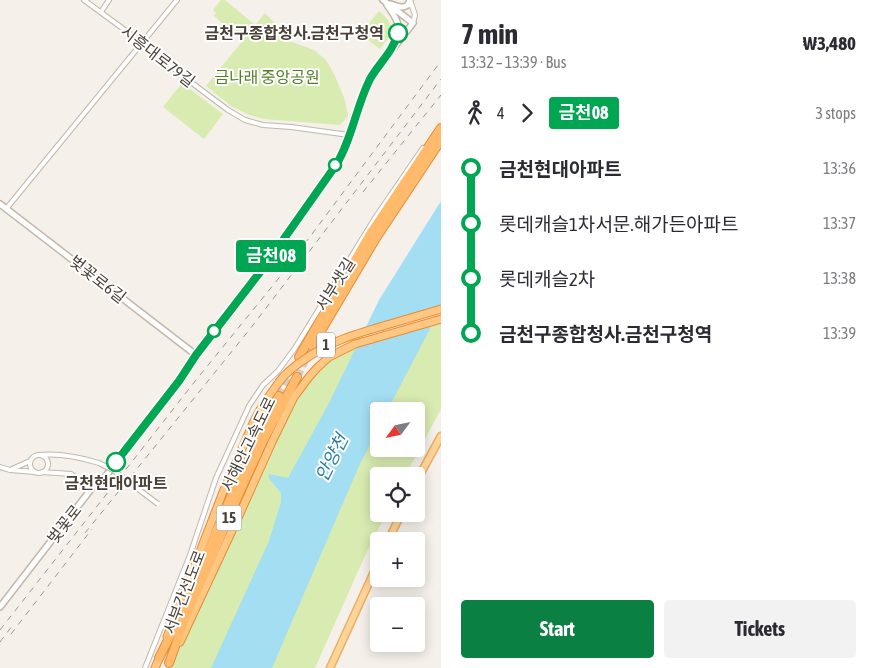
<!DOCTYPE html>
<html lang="en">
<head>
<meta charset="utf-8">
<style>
	body { margin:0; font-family:"Asap Condensed","Noto Sans KR",sans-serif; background:#f2f2f3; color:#2b2b33; height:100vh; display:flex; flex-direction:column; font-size:19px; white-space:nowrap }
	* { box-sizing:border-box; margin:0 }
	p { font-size:16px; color:#7c7c81 }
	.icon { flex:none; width:28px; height:28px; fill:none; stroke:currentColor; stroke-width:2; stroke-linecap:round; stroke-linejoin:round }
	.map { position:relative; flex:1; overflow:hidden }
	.drawer { display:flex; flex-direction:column; background:#fff; width:435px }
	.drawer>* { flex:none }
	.badge { padding:0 10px; border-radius:4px; font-size:18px; line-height:32px }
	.needle { width:32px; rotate:237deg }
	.fabs { position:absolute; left:370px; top:402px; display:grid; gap:10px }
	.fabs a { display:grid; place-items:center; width:55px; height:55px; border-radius:5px; background:#fff; box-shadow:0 2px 12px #0003; font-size:25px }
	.map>.badge { position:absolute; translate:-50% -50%; box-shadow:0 0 0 2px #fff }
	.legs { display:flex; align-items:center; gap:8px; height:55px; padding:0 20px; font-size:16px }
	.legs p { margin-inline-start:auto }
	.overview { display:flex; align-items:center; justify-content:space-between; height:85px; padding:0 20px }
	h1 { font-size:28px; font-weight:700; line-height:38px }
	.action { display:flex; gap:10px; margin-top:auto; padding:10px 20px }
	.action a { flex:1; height:58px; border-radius:5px; background:#0b8043; color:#fff; font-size:20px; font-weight:700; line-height:58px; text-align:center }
	.action a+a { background:#f2f2f3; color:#2b2b33 }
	ul { padding:0 20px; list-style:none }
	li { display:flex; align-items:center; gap:18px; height:55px; font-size:19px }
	li i { display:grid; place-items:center; width:8px; height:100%; margin:0 6px; background:currentColor }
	li i::after { content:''; width:12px; height:12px; margin:-6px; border:4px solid; border-radius:50%; background:#fff }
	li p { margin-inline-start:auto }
	li:first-child i { background:linear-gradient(#0000 50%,currentColor 0) }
	li:last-child i { background:linear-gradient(currentColor 50%,#0000 0) }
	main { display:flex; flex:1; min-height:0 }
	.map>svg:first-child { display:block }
	.green { fill:#d8ebb1; fill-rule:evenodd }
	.water { fill:#a4def3 }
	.pier { fill:#f5f0ea }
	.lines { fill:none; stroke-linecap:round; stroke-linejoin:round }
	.motorway-tunnel { stroke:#d3cdc6; stroke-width:8; stroke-dasharray:8 4; stroke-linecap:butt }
	.minor-casing { stroke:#c1b7ab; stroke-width:6 }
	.tertiary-casing { stroke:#c1b7ab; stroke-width:8 }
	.primary-casing { stroke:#e9af64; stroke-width:9 }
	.trunk-casing { stroke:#e48c35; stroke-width:9 }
	.motorway-casing { stroke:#e48c35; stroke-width:10 }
	.minor { stroke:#fff; stroke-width:4 }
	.tertiary { stroke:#fff; stroke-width:5 }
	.primary { stroke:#ffd499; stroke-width:6 }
	.trunk { stroke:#ffc782; stroke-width:7 }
	.motorway { stroke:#ffba6b; stroke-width:8 }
	.rail { stroke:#989898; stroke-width:1; stroke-dasharray:6 6; stroke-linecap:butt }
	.minor-bridge-casing { stroke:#c1b7ab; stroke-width:6; stroke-linecap:butt }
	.trunk-bridge-casing { stroke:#e48c35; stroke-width:9; stroke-linecap:butt }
	.minor-bridge { stroke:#fff; stroke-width:4 }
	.trunk-bridge { stroke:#ffc782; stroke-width:7 }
	.line-1-casing { stroke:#fff; stroke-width:11 }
	.line-1 { stroke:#00a651; stroke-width:8 }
	.stop-1-dot { fill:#fff; stroke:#00a651; stroke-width:2.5 }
	.labels { text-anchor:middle; stroke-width:4; stroke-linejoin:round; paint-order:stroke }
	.shield { fill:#fff; stroke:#807973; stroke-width:1 }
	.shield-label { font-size:15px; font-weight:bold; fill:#4a4037 }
	.stop-label { font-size:16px; font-weight:bold; fill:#4a4037; stroke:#fff; text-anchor:end }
	.street-label { font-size:16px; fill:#4a4037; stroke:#fff }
	.park-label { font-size:16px; fill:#547f27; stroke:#fff }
	.water-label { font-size:18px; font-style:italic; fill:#277ea2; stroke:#fff }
</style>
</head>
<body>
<main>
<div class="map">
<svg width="441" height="668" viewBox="0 0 441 668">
	<rect width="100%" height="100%" fill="#f5f0ea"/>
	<path class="green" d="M221 0H225L254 24 241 39 214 16 216 13 213 10Z
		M379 11C397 26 393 32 380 49L360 34Z
		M265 13 273 21 278 25 284 39 314 50 326 60 335 76 345 100 348 116 343 122 339 125 264 119 249 115 231 106 206 86Z
		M182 83 223 114 204 139 163 107Z
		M441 323V409L405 476H379V514H386L363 560 315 668H171L279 435 306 384 317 371 330 361 350 351ZM379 411H416V449H379Z"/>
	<path class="water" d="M441 201V308L387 411H379V427L359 466 272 668H211L269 541 281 502V493L268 477 269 474 288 478 329 403 379 300Z"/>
	<path class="pier" d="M441 306V313L435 324 352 349 362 329Z"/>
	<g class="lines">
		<path class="motorway-tunnel" d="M297 377 312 346
			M279 396 294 367"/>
		<g class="minor-casing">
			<path id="minor" d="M84 0 133 36 188 80 228 110 245 120 263 125 291 127 349 135
				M410 0 415 15 413 23
				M101 12 109 0
				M6 209 177 0
				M40 455C60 453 79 457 99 463
				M30 464a9 9 0 1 1 18 0a9 9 0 1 1-18 0Z
				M0 467 10 470 35 472
				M12 469 30 461
				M42 472 71 474 92 488
				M145 668 190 555 216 478 249 406 263 385 278 371 295 348 375 218 423 148"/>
		</g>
		<g class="tertiary-casing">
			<path id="tertiary" d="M391 4C397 6 402 9 408 5L410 0
				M387 5C398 20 402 26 394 44
				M0 204 196 355
				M0 607 92 488 105 477 179 381 196 355 263 267 336 165 345 149 356 114 374 73 413 23 383 0"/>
		</g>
		<g class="primary-casing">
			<path id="primary" d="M416 482 441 436
				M388 541 401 514
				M330 668 379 561"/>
		</g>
		<g class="trunk-casing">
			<path id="trunk" d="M383 326 441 309
				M167 637 223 492 254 421 262 406 279 382
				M180 642 237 520 272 442 294 397 309 377 317 368 329 357 355 344 441 319
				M155 668 161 654"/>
		</g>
		<g class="motorway-casing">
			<path id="motorway" d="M312 346 376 238 441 140
				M299 357 370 234 441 128
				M159 658 178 620 233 492 279 396
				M169 663 184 622 238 496 263 441 297 377"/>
		</g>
		<use href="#minor" class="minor"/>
		<use href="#tertiary" class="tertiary"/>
		<use href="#primary" class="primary"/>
		<use href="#trunk" class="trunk"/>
		<use href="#motorway" class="motorway"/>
		<path class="rail" d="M363 192 441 95
			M85 533 250 329 441 79
			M0 630 196 380 283 273 441 61
			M11 634 92 529
			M0 642 12 626"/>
		<g class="minor-bridge-casing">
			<path id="minor-bridge" d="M99 463 113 470 158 504"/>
		</g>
		<g class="trunk-bridge-casing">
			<path id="trunk-bridge" d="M279 382C286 372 296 365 305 359 332 341 352 335 383 326"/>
		</g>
		<use href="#minor-bridge" class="minor-bridge"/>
		<use href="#trunk-bridge" class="trunk-bridge"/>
	</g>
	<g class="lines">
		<g class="line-1-casing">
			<path id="line-1" d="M116 462 179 381 196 355 264 267 336 165C352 139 356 107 370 79 379 63 393 52 398 33"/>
		</g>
		<use href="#line-1" class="line-1"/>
	</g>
	<g class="stop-1-dot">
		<circle cx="398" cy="33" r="9"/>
		<circle cx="335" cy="165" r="6"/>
		<circle cx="214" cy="331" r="6"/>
		<circle cx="116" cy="462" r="9"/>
	</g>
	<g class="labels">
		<g class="shield">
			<rect x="317" y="332.5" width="18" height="25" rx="4"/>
			<rect x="216.5" y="505.5" width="25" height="25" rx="4"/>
		</g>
		<g class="shield-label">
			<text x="326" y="350">1</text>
			<text x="229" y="523">15</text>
		</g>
		<g class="stop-label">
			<text x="384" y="39">금천구종합청사.금천구청역</text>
			<text x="116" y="489" text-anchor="middle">금천현대아파트</text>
		</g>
		<g class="street-label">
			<text transform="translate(158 56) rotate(38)" y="6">시흥대로79길</text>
			<text transform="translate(98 279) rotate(38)" y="6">벚꽃로6길</text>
			<text transform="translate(335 284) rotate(-58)" y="6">서부샛길</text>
			<text transform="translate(248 444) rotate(-64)" y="6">서해안고속도로</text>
			<text transform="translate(64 524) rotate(-52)" y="6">벚꽃로</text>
			<text transform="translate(184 592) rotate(-69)" y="6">서부간선도로</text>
		</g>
		<g class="park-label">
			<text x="267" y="83">금나래 중앙공원</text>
		</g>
		<g class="water-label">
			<text transform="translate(332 458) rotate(-63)" y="6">안양천</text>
		</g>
	</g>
</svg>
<div class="fabs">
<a><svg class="needle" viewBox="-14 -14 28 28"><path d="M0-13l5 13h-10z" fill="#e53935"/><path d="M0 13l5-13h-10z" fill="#7c7c81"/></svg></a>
<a><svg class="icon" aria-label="locate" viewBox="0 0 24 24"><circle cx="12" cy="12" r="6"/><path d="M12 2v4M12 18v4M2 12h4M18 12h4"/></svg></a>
<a>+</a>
<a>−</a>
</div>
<b class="badge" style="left:271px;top:256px;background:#00a651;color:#fff">금천08</b>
</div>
<section class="drawer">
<div class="overview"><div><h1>7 min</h1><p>13:32 – 13:39 · Bus</p></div><b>₩3,480</b></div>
<div class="legs"><svg class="icon" aria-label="walk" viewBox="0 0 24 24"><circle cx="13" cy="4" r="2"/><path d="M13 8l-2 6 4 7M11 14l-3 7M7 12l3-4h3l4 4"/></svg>4<svg class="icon" aria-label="forward" viewBox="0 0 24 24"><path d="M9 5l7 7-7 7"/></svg><b class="badge" style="background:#00a651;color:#fff">금천08</b><p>3 stops</p></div>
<ul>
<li><i style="color:#00a651"></i><b>금천현대아파트</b><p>13:36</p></li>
<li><i style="color:#00a651"></i><span>롯데캐슬1차서문.해가든아파트</span><p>13:37</p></li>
<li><i style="color:#00a651"></i><span>롯데캐슬2차</span><p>13:38</p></li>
<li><i style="color:#00a651"></i><b>금천구종합청사.금천구청역</b><p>13:39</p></li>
</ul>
<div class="action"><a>Start</a><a>Tickets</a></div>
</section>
</main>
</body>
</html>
